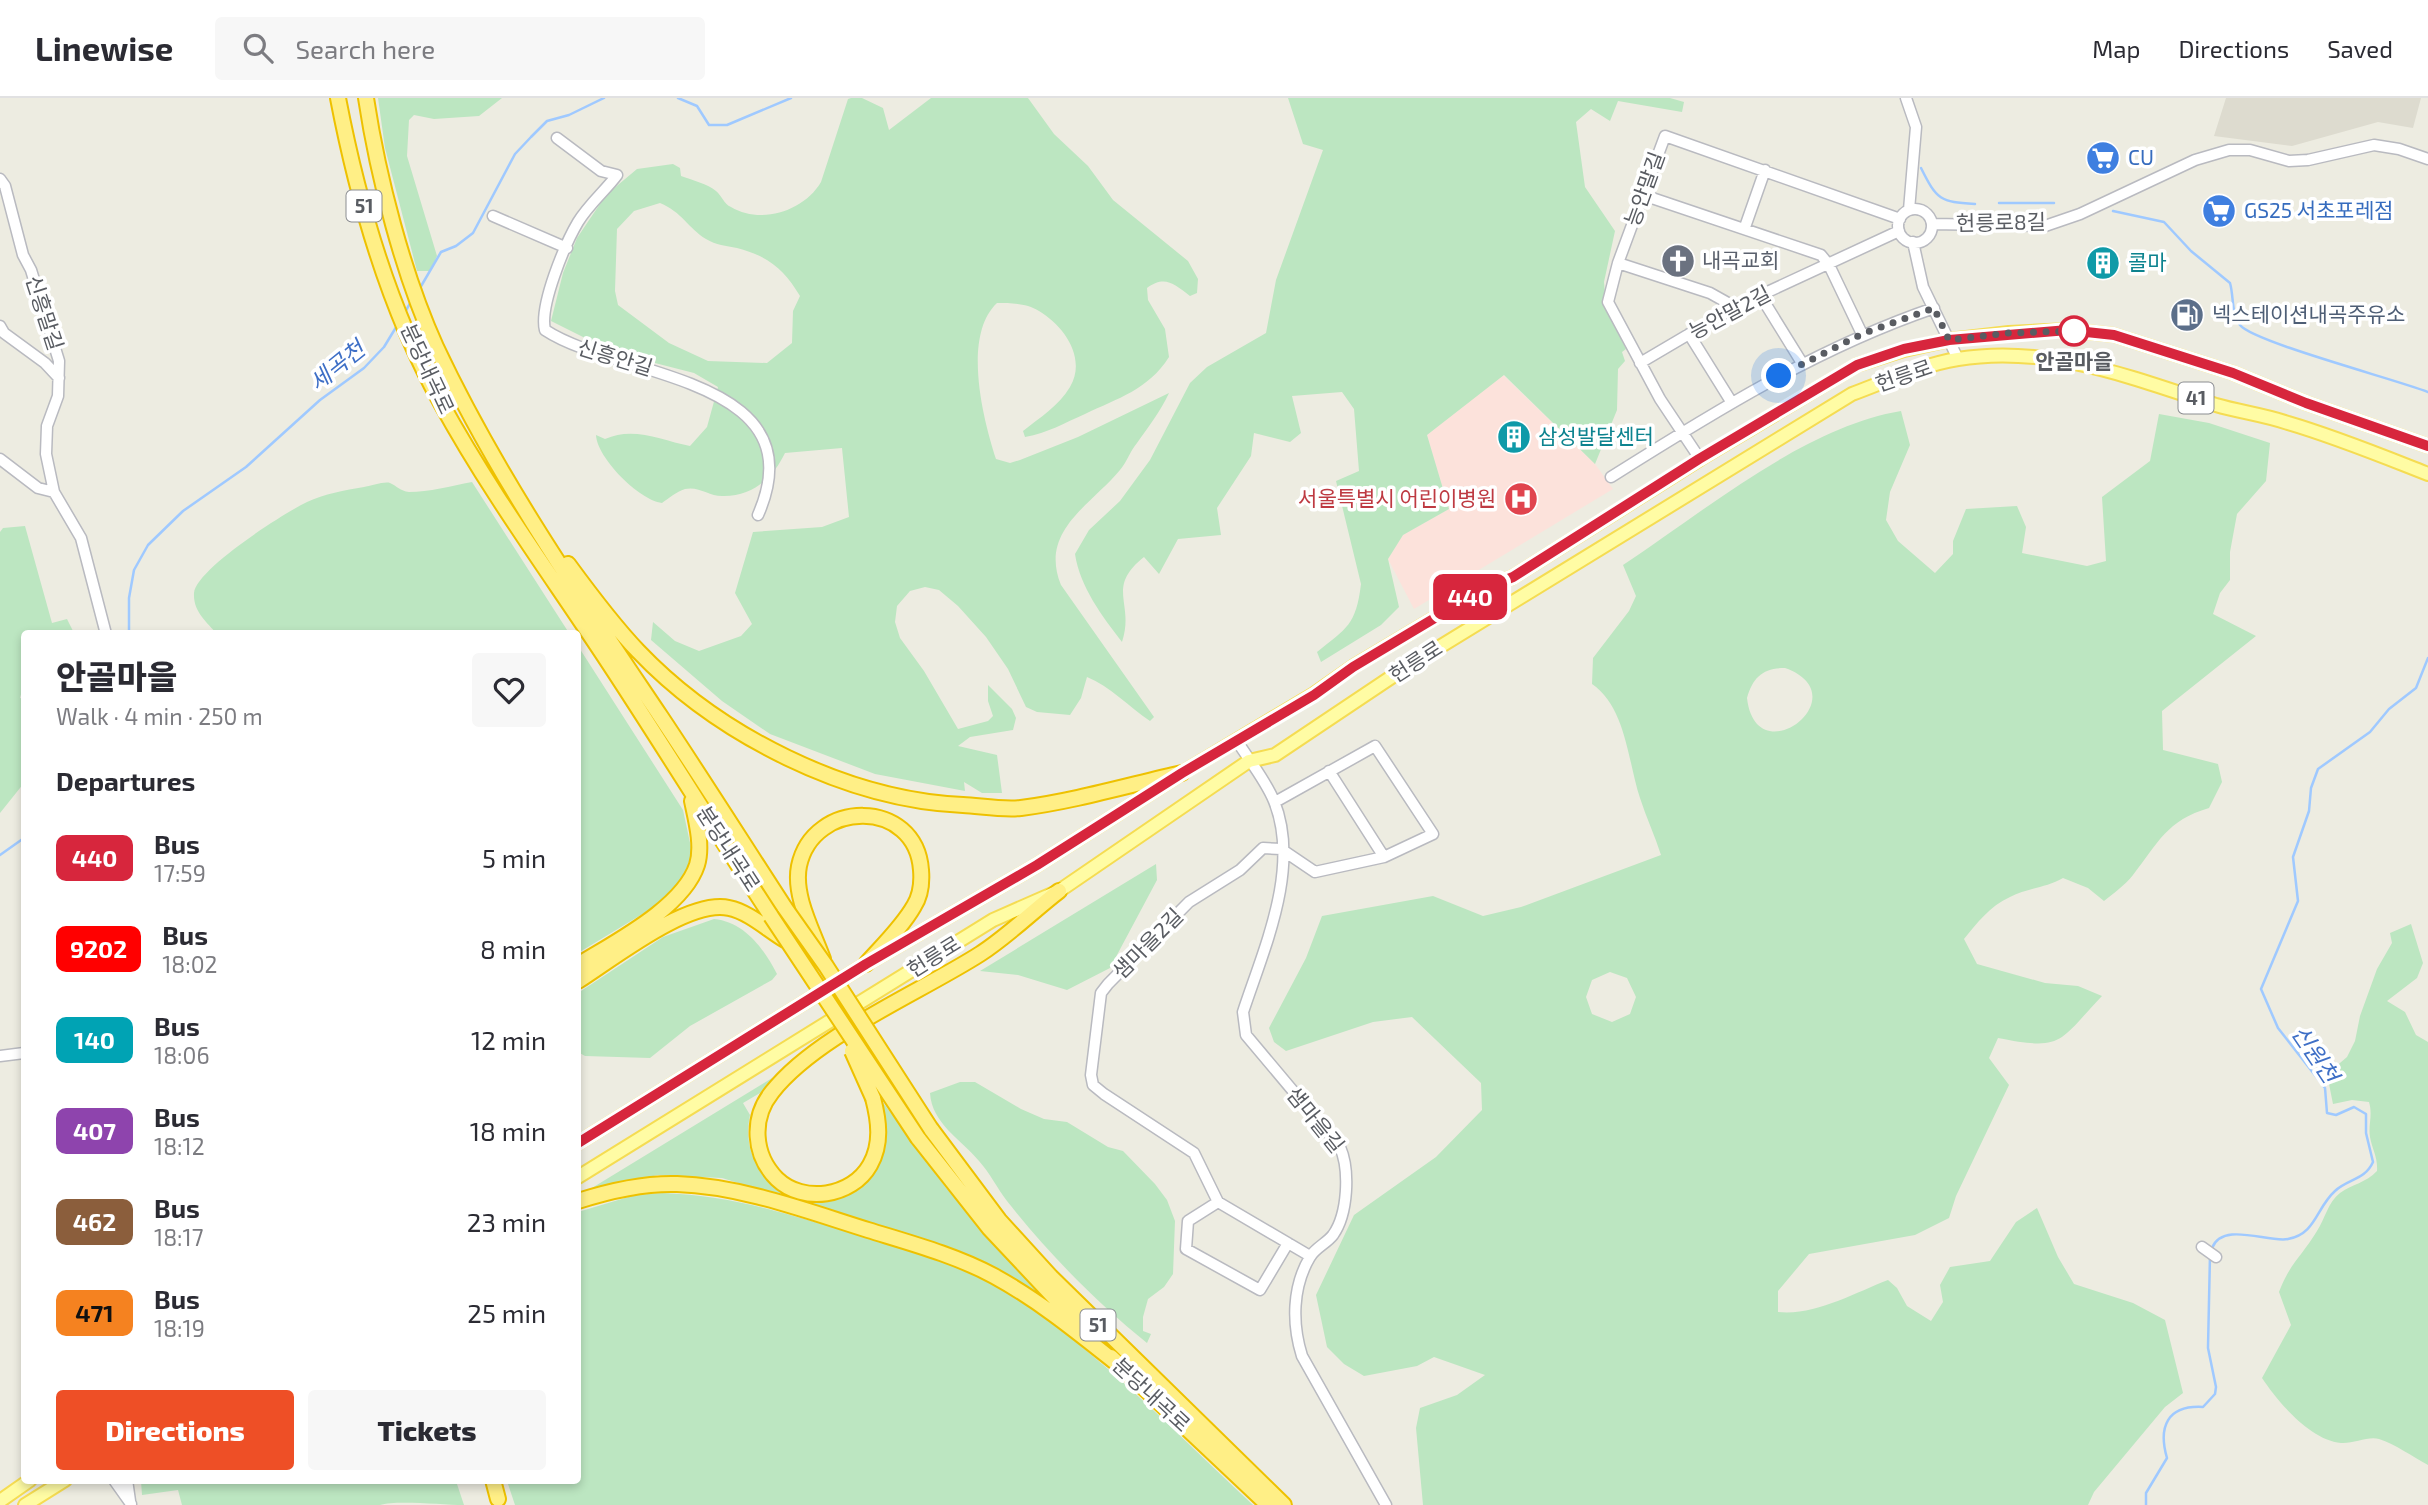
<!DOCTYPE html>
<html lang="en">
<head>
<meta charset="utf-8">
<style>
	body { margin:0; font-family:"Exo 2","Noto Sans KR",sans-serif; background:#f7f7f7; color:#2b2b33; height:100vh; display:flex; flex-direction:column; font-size:26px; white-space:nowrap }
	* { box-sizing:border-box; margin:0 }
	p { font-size:23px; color:#7c7c81 }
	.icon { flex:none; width:38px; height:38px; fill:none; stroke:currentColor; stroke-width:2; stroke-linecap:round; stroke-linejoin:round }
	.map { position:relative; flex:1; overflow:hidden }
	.drawer { position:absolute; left:21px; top:532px; width:560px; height:854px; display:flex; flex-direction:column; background:#fff; border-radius:7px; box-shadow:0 4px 10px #0003 }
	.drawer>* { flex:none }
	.badge { padding:0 14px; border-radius:10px; font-size:24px; line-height:46px }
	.you { position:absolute; width:35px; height:35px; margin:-18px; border:5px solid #fff; border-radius:50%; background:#1a73e8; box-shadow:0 0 0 10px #1a73e833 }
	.map>.badge { position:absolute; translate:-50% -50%; box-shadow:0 0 0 4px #fff }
	h2 { padding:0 35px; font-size:26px; line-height:63px }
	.round { display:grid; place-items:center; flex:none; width:74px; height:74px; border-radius:7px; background:#f7f7f7 }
	.summary { display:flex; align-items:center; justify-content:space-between; height:119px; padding:0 35px }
	h1 { font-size:33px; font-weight:800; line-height:52px }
	.button { display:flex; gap:14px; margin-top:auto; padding:14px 35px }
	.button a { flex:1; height:80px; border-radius:7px; background:#ee4f26; color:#fff; font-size:28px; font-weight:800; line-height:80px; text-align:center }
	.button a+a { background:#f7f7f7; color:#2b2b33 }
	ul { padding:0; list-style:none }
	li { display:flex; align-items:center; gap:21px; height:91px; padding:0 35px }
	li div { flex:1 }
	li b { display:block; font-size:26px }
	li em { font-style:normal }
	li .badge { min-width:77px; font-weight:700; text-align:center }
	header { display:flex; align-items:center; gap:42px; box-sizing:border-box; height:98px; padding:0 35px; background:#fff; border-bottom:2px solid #e1e1e2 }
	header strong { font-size:33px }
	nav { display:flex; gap:38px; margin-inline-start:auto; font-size:24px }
	.search { width:490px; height:63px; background:#f7f7f7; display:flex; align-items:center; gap:18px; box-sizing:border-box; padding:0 24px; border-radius:7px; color:#7c7c81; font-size:26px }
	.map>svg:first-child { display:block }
	.education { fill:#dddbcf }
	.medical { fill:#fce2db }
	.green { fill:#bce6c1; fill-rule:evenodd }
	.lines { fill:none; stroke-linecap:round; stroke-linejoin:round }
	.stream { stroke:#9fc9ff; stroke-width:2.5 }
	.minor-casing { stroke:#b9bac0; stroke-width:13 }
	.major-casing { stroke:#f5dc52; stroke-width:16 }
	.highway-casing { stroke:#eec100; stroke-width:18 }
	.minor { stroke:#fff; stroke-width:10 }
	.major { stroke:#fffca4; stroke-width:12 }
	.highway { stroke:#ffef86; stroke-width:14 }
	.highway-bridge-casing { stroke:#eec100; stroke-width:18; stroke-linecap:butt }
	.highway-bridge { stroke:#ffef86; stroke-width:14 }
	.line-casing { stroke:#fff; stroke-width:16 }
	.line { stroke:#d7263d; stroke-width:10 }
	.walk { stroke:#595c62; stroke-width:7; stroke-dasharray:0 12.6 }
	.stop-dot { fill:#fff; stroke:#d7263d; stroke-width:3.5 }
	.labels { text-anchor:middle; stroke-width:7; stroke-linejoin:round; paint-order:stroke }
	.shield { fill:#fff; stroke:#8b8d91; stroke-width:2 }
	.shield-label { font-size:19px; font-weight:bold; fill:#595c62 }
	.shop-label { font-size:21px; fill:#366cbe; stroke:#fff; text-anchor:start }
	.street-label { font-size:21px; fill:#595c62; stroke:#fff }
	.worship-label { font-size:21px; fill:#5b616d; stroke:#fff; text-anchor:start }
	.culture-label { font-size:21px; fill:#0d838f; stroke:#fff; text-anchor:start }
	.service-label { font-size:21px; fill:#4e5e75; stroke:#fff; text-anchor:start }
	.stop-label { font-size:21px; font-weight:bold; fill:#595c62; stroke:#fff }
	.health-label { font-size:21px; fill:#be3a42; stroke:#fff; text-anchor:end }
	.water-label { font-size:23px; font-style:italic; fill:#3e6fc6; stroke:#fff }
</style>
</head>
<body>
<header>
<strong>Linewise</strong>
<div class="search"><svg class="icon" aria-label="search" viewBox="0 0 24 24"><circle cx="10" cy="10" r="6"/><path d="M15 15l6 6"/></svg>Search here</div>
<nav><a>Map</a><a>Directions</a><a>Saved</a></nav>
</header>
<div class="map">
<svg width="2428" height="1407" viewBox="0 0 2428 1407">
	<rect width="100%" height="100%" fill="#edece1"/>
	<path class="education" d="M2226 0H2421L2413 30 2378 24 2292 48 2214 38Z"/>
	<path class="medical" d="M1503 277 1595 366 1613 391 1414 511 1388 461 1403 437 1449 411 1427 337Z"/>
	<path class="green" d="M378 0H502L479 18 434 21 414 17 409 22 407 58 437 158 430 173H417L385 50Z
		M851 0H862L883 10 889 32 931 0H1028L1054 36 1088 68 1113 102 1188 163 1198 181 1197 195 1190 198C1174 186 1165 177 1147 190L1148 202 1165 231 1169 259C1148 292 1118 300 1085 316 1064 325 1048 335 1025 339L1023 333C1039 320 1059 308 1070 289 1087 260 1064 228 1039 213 1027 205 1011 205 997 205 962 238 983 321 996 361L1010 365 1020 362 1078 339 1169 295C1160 314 1149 328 1137 345 1130 353 1127 364 1120 372 1090 408 1039 433 1061 487L1154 619 1150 623C1129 609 1110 588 1087 579L1081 600 1070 617 1037 614 1026 609 1008 571 986 539 958 508 939 492 925 489 910 493 897 508 895 524 900 540 924 573 958 631 988 623 993 618 988 603V587L1012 611 1016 620 1013 632 970 639 958 648 997 657 1002 695H982L964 684 965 693 875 676 770 636 722 603 651 542 653 524 675 543 699 553 741 538 752 526 735 495 753 434 822 429 849 419 842 350 785 355C773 380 752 399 722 398 709 398 699 388 685 391 676 394 669 400 662 405 639 402 597 360 596 337L605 341C633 328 661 342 690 348L707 329 718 289 694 275 651 264 633 254 595 245 551 223 563 175 577 140 606 97 637 71 673 66 680 70 681 78C692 82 708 86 716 93 722 98 724 106 731 109 761 127 804 113 821 84L848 1ZM660 105C682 114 688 130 706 141 716 147 726 148 737 150 768 158 784 171 800 198L793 213 792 245 767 265 708 263 669 245 618 207 615 193 617 131 634 113Z
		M1288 0H1670L1684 4 1682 14 1618 3 1610 23 1591 11 1576 24 1585 89 1615 133 1604 184 1606 208 1626 251 1622 254 1625 263 1618 271 1617 312 1595 366 1504 277 1427 337 1449 411 1403 437 1388 461 1399 509 1381 527 1321 564 1317 554C1347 530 1356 527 1361 486L1336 383 1359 373 1354 311 1342 294 1292 298 1301 335 1290 344 1254 335 1251 358 1217 410 1221 437 1178 441 1159 476 1144 459C1105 490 1135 505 1122 544 1102 518 1080 489 1075 456L1089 432 1120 403 1150 362 1190 285 1207 269 1266 235 1276 182 1323 52 1303 46Z
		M1901 313 1910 347 1890 394 1886 422 1898 443 1935 475 1953 456V443L1966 411 2017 408 2026 429 2022 455 2087 468 2106 463 2102 399 2150 363 2159 316 2209 325 2270 345 2266 383 2237 416 2230 454V482L2220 495 2213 516 2256 538 2162 613 2163 652 2218 666 2222 684 2209 710C2167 722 2158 745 2133 777 2125 787 2114 795 2104 803L2088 790 2063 780C2046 790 2027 790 2010 799 1990 808 1977 825 1964 841L1977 866 2045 885 2078 888 2102 898C2058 944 2064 953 1998 940L1989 960 2009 987 1956 1098 1949 1120 1915 1137 1809 1156 1778 1193V1214C1815 1218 1854 1195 1888 1182L1897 1190 1907 1208 1931 1223 1943 1204 1940 1187 1950 1169 1990 1163 2016 1124 2037 1110 2058 1159 2074 1186 2133 1205 2165 1222 2183 1295 2165 1309 2094 1394 2088 1407H1423L1416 1330 1420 1310 1457 1297 1485 1277 1434 1259 1417 1268 1364 1278 1344 1266 1327 1249 1316 1197 1354 1117 1436 1059 1482 1012 1481 985 1412 919 1373 924 1286 953 1274 944 1269 930 1306 860 1322 818 1433 798 1483 818 1521 809 1661 757C1655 738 1646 719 1640 700 1628 664 1626 609 1592 586L1593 560 1629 513 1636 498 1623 467C1705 413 1804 329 1901 313ZM1785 570C1861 597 1756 679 1747 600 1753 579 1763 570 1785 570ZM1610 874 1627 880 1636 899 1630 916 1612 924 1592 916 1586 899 1592 882Z
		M472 384 569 535 217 536C207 524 193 514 194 495 196 471 284 415 307 404 324 396 345 392 364 389 370 388 385 383 390 385 397 388 400 393 409 394 429 394 451 388 472 384Z
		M25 428 52 525 67 521 74 535 24 536V585L20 600 24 601V685L0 715V434L3 430Z
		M578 548 683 712 692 754 684 781 664 803 578 855Z
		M1156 766 1157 782 1110 870 1067 892 1018 877 980 873Z
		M714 821C745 824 764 851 777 876L772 882 690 928 650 960 585 958 578 954V895L663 839Z
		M2411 826 2423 865 2417 880 2387 903 2405 914 2416 937 2428 944V1367C2413 1359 2395 1346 2379 1341 2368 1338 2353 1346 2341 1345 2310 1342 2278 1304 2262 1280L2291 1227 2279 1194C2290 1165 2302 1158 2317 1133 2325 1121 2328 1104 2340 1095 2352 1086 2366 1085 2377 1073 2378 1059 2372 1051 2370 1039 2368 1027 2373 1017 2369 1004L2352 1002 2333 1006 2327 976 2347 959 2355 943 2360 918 2377 871 2392 845 2390 835Z
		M777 977 760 995 743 1005 750 1017C742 1056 761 1080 794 1098L868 1081C890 1053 887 1026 876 995L946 1090 1040 1197 956 1152 722 1080 658 1077 587 1093Z
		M960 984H975L1021 1011 1044 1021 1067 1024 1108 1049 1123 1053 1155 1086 1167 1102 1175 1123 1173 1176 1164 1189 1148 1201 1143 1219V1233L1151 1236 1147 1245C1096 1204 1047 1154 1007 1103 997 1090 990 1075 979 1063 961 1041 932 1026 930 995Z
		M662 1095C725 1097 769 1111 829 1128 882 1143 935 1155 985 1182 1080 1233 1173 1333 1253 1407H515L507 1383 578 1382V1114L635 1097Z
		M141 1383H456L464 1407C443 1407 396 1402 380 1407H182L178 1392 142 1397Z"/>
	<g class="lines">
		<path class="stream" d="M678 0 697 8 709 27H727L791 0
			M1921 70C1937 102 1940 104 1975 106
			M1999 105H2054
			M2113 113 2164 124 2191 153 2230 185C2234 199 2231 215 2240 227 2253 244 2398 282 2428 294
			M420 190 441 154 456 148 473 135 515 56 531 39 547 23 569 17 604 0
			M405 214 412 202
			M129 536V500L134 472 148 447 183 413 246 369 320 302 364 270 384 249 398 226
			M0 757 24 740
			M2212 1150C2223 1123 2268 1145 2288 1141 2316 1136 2316 1110 2335 1093 2348 1081 2365 1082 2373 1064L2366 1035V1016L2354 1009 2336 1017 2327 1015 2325 990 2278 930 2261 891 2298 803 2293 759 2309 713 2311 690 2318 671 2370 634 2389 611 2416 590 2428 560
			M2146 1407V1395L2167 1360C2158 1329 2167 1307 2203 1309L2215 1296 2216 1289 2208 1250 2210 1157"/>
		<g class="minor-casing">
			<path id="minor" d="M1906 0 1916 29 1909 112
				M557 40 601 73 617 77C605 93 589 106 578 124 565 146 539 208 545 232 617 280 819 278 758 417
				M0 81 5 88 23 157 31 172 59 263 58 298 47 328 46 356 54 394 81 440 106 536
				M1643 97 1821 157 1829 167 1862 236
				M1898 128a17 17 0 1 1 34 0a17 17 0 1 1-34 0Z
				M493 118 567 150
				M1932 126 2045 128 2080 116 2195 62 2229 52H2250L2289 63 2308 62 2374 47 2399 51 2428 61
				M1745 129 1765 72
				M1913 144 1923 189 1958 261
				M1618 165 1710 195 1735 209
				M1760 197 1802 265
				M0 228 4 235 45 265 59 280
				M1689 236 1732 305
				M1640 265 1735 209 1899 133
				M0 361 38 390 54 394
				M1700 361 1660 301 1608 204 1618 165 1665 38 1900 121
				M1611 379C1714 314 1817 250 1934 210
				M1237 643C1249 662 1266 683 1274 703 1301 770 1264 850 1243 914L1246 937 1340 1049C1350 1072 1348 1116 1333 1137 1327 1145 1315 1150 1310 1159 1292 1189 1292 1226 1302 1258L1386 1407
				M1329 673 1384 759
				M1275 704 1375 648 1433 736 1384 759 1315 774 1281 751 1263 750 1240 772 1189 804 1108 886 1101 895 1091 977 1093 987 1104 996 1194 1055 1218 1104 1310 1158
				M0 958 24 955
				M1218 1104 1188 1123 1186 1151 1260 1192 1288 1145
				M2202 1149 2216 1159
				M114 1382 131 1406
				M127 1382 130 1403"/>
		</g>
		<g class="major-casing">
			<path id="major" d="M578 1045 866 866 1037 767 1182 675 1314 596 1354 568 1485 490 1513 479 1700 361 1857 267 1904 252 1949 242 2009 235 2068 232 2114 237 2233 275 2306 305 2428 348
				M578 1079 993 822 1059 793 1249 663 1275 657 1402 572 1852 296C1887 283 1921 267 1958 261 2047 246 2133 280 2216 307 2240 314 2265 317 2288 325 2336 339 2382 358 2428 376
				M0 1403 30 1382
				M25 1407 65 1382"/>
		</g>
		<g class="highway-casing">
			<path id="highway" d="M338 0C358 104 389 212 441 305 492 398 556 484 614 573 667 654 718 737 771 818
				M366 0C378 79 403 176 436 249 497 379 581 500 661 619 703 682 744 747 785 810
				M568 466C590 496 613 527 638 553 718 637 847 702 963 707 981 708 1003 712 1021 710 1075 703 1129 687 1182 675
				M823 861C813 833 793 798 799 768 813 701 916 700 921 772 922 784 921 797 914 808 902 829 882 848 866 866
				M578 867C613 845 683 810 697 767 703 748 696 722 692 703
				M578 883C613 861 688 801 729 810 749 814 768 832 785 842
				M873 1000C879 1023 882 1046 870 1067 852 1099 803 1106 777 1081 753 1057 751 1020 772 994 816 938 919 895 980 856 1008 838 1033 813 1059 793
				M931 1031 999 1122 1051 1179 1284 1407
				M918 1040 989 1130 1082 1229
				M578 1103C609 1093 643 1085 677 1086 741 1088 807 1113 868 1132 910 1145 955 1157 994 1178 1038 1202 1076 1233 1115 1264
				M1111 1259 1268 1407
				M493 1382 498 1401"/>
		</g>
		<use href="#minor" class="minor"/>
		<use href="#major" class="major"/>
		<use href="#highway" class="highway"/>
		<g class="highway-bridge-casing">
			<path id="highway-bridge" d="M785 810 826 868 931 1031
				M771 818 918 1040
				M852 953 873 1000"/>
		</g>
		<use href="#highway-bridge" class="highway-bridge"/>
	</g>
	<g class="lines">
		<g class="line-casing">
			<path id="line" d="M578 1045 866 866 1037 767 1182 675 1314 597 1353 569 1485 490 1513 479 1699 361 1857 267 1904 251 1949 242 2068 232 2114 237 2233 275 2306 305 2428 348"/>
		</g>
		<use href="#line" class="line"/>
		<path class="walk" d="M1779 278 1862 236 1934 210 1949 242 2009 235 2074 233"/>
	</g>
	<defs>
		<g id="supermarket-disc" transform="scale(1.75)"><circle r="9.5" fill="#3f7fe0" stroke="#fff"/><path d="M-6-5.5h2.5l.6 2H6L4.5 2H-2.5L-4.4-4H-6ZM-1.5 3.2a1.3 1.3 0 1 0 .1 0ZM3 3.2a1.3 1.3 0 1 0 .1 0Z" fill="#fff"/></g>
		<g id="church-disc" transform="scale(1.75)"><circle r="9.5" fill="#6b7280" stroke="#fff"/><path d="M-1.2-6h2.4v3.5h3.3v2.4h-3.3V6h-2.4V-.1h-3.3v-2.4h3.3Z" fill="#fff"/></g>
		<g id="building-disc" transform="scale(1.75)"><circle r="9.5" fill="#0f9aa8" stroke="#fff"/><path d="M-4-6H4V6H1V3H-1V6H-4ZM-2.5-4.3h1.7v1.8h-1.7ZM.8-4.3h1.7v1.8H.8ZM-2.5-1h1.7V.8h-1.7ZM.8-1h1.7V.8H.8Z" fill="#fff"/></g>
		<g id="fuel-disc" transform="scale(1.75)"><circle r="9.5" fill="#5c6f8a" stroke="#fff"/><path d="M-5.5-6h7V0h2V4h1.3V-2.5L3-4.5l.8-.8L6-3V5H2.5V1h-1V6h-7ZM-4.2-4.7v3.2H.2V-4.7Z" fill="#fff"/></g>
		<g id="hospital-disc" transform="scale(1.75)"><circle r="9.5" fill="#e0444e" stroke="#fff"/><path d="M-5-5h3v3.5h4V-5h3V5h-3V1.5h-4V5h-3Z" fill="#fff"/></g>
	</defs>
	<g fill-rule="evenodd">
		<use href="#supermarket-disc" x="2103" y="60"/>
		<use href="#supermarket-disc" x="2219" y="113"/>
		<use href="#church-disc" x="1678" y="163"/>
		<use href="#building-disc" x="2103" y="165"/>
		<use href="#fuel-disc" x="2187" y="217"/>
		<use href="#building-disc" x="1514" y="339"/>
		<use href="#hospital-disc" x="1521" y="401"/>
	</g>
	<circle class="stop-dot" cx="2074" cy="233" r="14"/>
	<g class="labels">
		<g class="shield">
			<rect x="346.5" y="92.5" width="35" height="31" rx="5"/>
			<rect x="2178.5" y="284.5" width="35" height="31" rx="5"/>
			<rect x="1080.5" y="1211.5" width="35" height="31" rx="5"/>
		</g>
		<g class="shield-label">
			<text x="364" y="115">51</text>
			<text x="2196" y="307">41</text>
			<text x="1098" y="1234">51</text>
		</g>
		<g class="shop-label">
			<text x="2128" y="67">CU</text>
			<text x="2244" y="120">GS25 서초포레점</text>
		</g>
		<g class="street-label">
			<text transform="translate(1645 91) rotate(-70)" y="7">능안말길</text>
			<text transform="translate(2001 125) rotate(-1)" y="7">헌릉로8길</text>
			<text transform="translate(44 215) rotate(72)" y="7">신흥말길</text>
			<text transform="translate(1730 215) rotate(-28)" y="7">능안말2길</text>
			<text transform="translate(615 260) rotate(17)" y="7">신흥안길</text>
			<text transform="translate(427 271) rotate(65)" y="7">분당내곡로</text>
			<text transform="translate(1904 278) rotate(-19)" y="7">헌릉로</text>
			<text transform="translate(1416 564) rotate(-33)" y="7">헌릉로</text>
			<text transform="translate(728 751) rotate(57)" y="7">분당내곡로</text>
			<text transform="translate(1148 846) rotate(-45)" y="7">샘마을2길</text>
			<text transform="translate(934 859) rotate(-32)" y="7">헌릉로</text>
			<text transform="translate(1315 1022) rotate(51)" y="7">샘마을길</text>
			<text transform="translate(1151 1297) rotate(43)" y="7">분당내곡로</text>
		</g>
		<g class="worship-label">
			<text x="1702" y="170">내곡교회</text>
		</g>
		<g class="culture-label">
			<text x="2128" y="172">콜마</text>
			<text x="1538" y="346">삼성발달센터</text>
		</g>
		<g class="service-label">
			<text x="2212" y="224">넥스테이션내곡주유소</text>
		</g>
		<g class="stop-label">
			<text x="2074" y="271">안골마을</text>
		</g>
		<g class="health-label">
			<text x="1496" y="408">서울특별시 어린이병원</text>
		</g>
		<g class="water-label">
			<text transform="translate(337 268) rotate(-39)" y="8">세곡천</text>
			<text transform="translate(2315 956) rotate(56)" y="8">신원천</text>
		</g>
	</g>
</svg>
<div class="you" style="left:1779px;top:278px"></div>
<b class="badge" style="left:1470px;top:499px;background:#d7263d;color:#fff">440</b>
<section class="drawer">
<div class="summary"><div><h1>안골마을</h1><p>Walk · 4 min · 250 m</p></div><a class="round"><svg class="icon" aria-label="heart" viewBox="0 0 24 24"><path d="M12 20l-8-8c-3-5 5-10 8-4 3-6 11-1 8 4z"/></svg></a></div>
<h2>Departures</h2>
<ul>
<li><span class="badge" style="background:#d7263d;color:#fff">440</span><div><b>Bus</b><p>17:59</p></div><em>5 min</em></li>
<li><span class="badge" style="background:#f00;color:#fff">9202</span><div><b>Bus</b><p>18:02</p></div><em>8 min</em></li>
<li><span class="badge" style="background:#00a3b4;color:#fff">140</span><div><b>Bus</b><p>18:06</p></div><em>12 min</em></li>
<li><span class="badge" style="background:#8e44ad;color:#fff">407</span><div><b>Bus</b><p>18:12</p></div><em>18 min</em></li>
<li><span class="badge" style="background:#8b5e3c;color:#fff">462</span><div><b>Bus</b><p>18:17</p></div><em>23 min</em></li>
<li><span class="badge" style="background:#f58220;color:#111">471</span><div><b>Bus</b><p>18:19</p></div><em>25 min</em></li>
</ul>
<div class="button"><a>Directions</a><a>Tickets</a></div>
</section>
</div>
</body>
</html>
